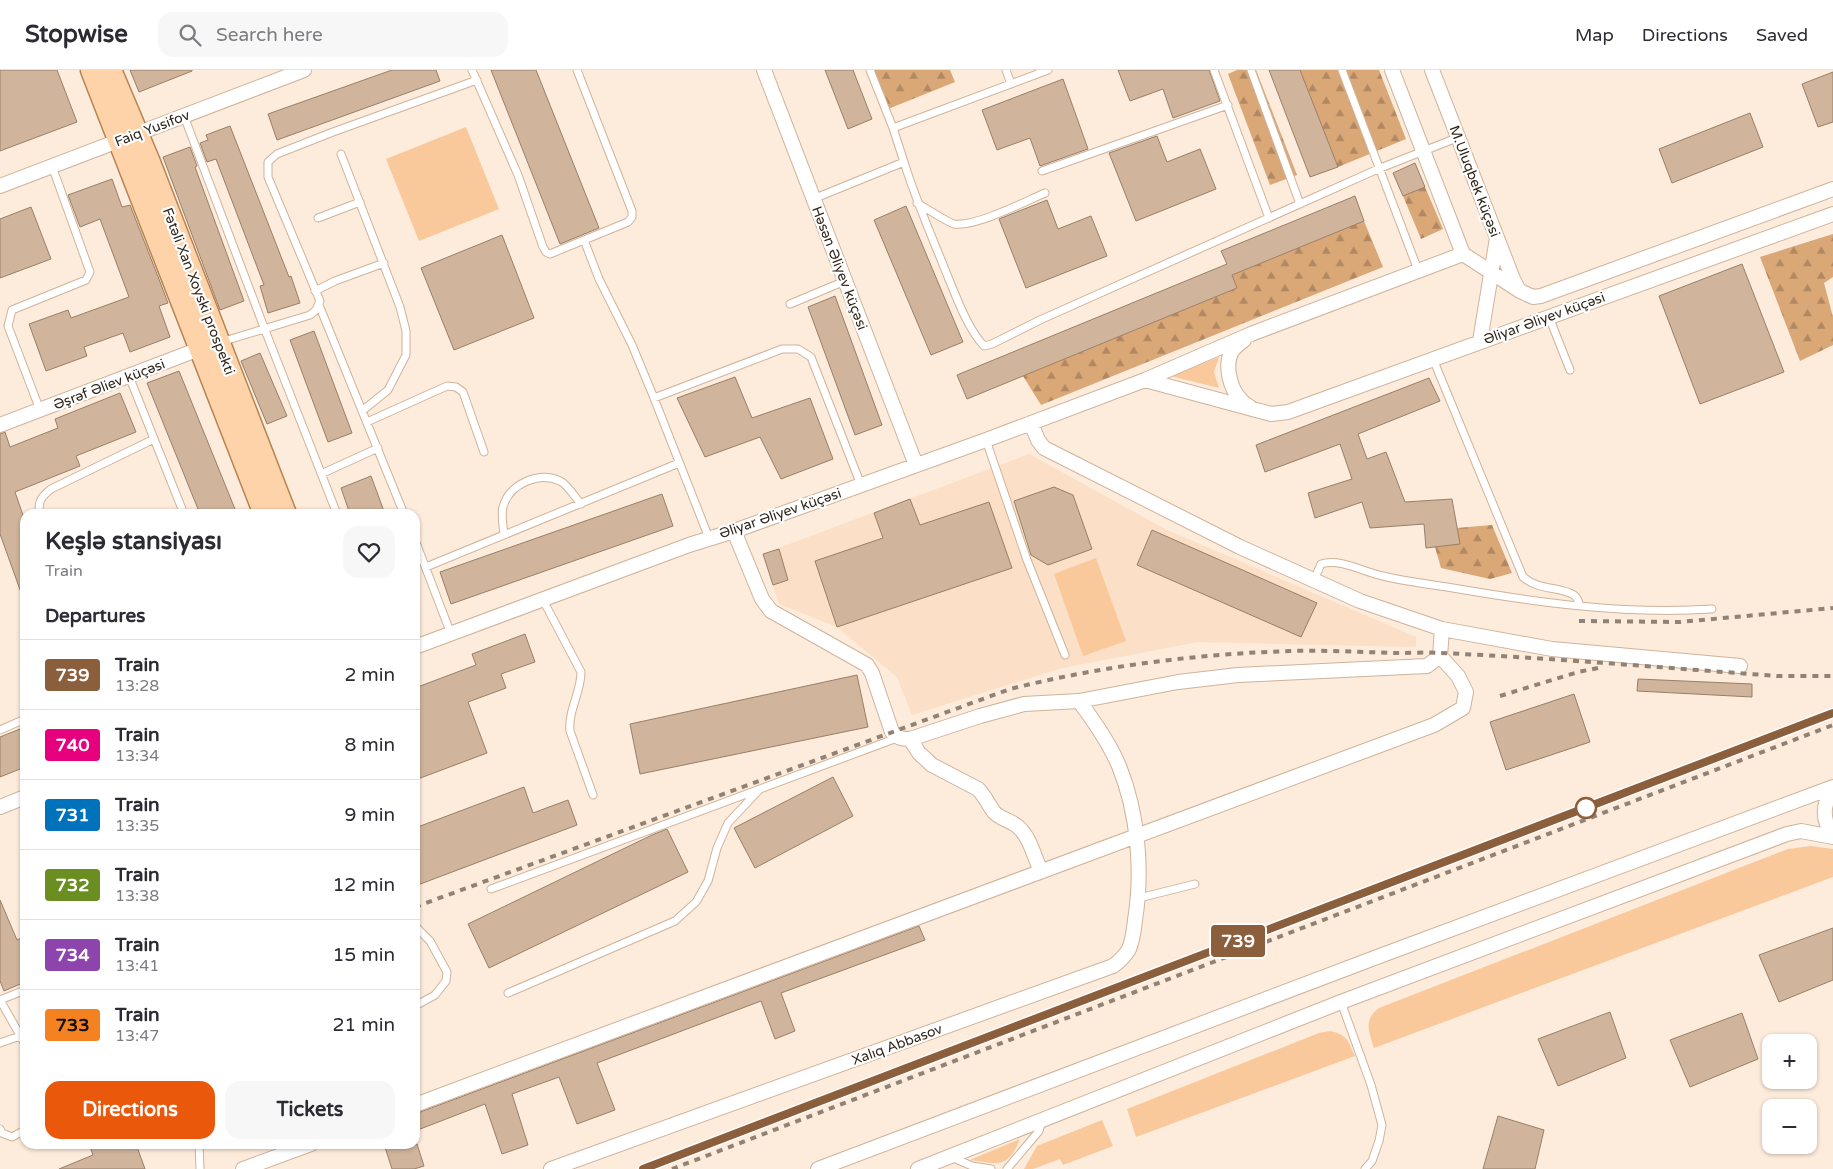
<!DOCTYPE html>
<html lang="en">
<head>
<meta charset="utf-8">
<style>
	body { margin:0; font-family:"Varela Round",sans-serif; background:#f7f7f7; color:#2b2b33; height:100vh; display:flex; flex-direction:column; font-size:19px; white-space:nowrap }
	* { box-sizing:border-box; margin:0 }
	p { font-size:16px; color:#7c7c81 }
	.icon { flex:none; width:28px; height:28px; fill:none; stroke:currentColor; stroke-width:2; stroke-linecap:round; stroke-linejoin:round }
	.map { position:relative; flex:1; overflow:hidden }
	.panel { position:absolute; left:20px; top:439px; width:400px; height:640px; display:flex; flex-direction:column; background:#fff; border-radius:15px; box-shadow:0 1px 4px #0004 }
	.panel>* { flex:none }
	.badge { padding:0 10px; border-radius:4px; font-size:18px; line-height:32px }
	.buttons { position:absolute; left:1762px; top:964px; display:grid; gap:10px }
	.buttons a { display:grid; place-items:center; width:55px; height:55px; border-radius:10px; background:#fff; box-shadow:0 1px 4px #0004; font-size:25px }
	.map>.badge { position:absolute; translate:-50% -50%; box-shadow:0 0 0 2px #fff }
	h2 { padding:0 25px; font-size:19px; line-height:45px }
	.round { display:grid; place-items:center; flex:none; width:52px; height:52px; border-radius:15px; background:#f7f7f7 }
	.summary { display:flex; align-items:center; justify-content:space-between; height:85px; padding:0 25px }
	h1 { font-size:24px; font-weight:700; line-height:38px }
	.primary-button { display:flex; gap:10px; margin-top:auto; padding:10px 25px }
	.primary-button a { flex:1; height:58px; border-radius:15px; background:#ea580c; color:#fff; font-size:20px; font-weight:700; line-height:58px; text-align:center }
	.primary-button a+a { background:#f7f7f7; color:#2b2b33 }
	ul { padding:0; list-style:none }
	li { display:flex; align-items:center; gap:15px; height:70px; padding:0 25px; border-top:1px solid #e1e1e2 }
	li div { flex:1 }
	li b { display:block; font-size:19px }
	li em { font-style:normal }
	li .badge { min-width:55px; font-weight:700; text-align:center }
	header { display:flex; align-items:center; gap:30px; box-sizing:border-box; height:70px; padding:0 25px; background:#fff; border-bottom:1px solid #e1e1e2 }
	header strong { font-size:24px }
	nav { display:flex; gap:28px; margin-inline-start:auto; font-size:18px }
	.search { width:350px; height:45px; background:#f7f7f7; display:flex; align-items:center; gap:12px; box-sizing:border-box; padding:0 18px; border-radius:15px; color:#7c7c81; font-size:19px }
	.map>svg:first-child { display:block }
	.built { fill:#fbdfc6 }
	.grass { fill:#f9c99c }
	.forest { fill:url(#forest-firs) }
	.building { fill:#d0b49b; stroke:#997f68 }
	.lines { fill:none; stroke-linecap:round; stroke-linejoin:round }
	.service-casing { stroke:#cfb39a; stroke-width:9 }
	.minor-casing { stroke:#cfb39a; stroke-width:16 }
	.primary-casing { stroke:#b68452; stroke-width:25 }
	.service { stroke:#fff; stroke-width:7 }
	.minor { stroke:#fff; stroke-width:14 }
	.primary { stroke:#fed3a9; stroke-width:22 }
	.rail { stroke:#908275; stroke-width:4; stroke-dasharray:6 6; stroke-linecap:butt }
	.line-casing { stroke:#fff; stroke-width:11 }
	.line { stroke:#8b5e3c; stroke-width:8 }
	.stop-dot { fill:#fff; stroke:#8b5e3c; stroke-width:2.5 }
	.labels { text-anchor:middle; stroke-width:4.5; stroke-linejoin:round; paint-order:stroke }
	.street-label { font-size:14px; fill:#31261c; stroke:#fff }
</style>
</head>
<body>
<header>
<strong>Stopwise</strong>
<div class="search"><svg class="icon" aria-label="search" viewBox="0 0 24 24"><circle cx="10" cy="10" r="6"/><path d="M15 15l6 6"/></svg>Search here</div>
<nav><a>Map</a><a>Directions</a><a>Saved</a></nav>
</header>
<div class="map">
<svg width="1833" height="1099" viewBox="0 0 1833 1099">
	<defs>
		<pattern id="forest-firs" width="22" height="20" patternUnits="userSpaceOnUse" patternTransform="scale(1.25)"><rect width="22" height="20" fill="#daa777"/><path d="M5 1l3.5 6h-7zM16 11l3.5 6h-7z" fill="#b18861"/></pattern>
	</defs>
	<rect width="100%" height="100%" fill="#fdebdb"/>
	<path class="built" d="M1029 384 1165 459 1416 567V577L1198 572 1062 598 912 645 897 607 837 557 779 534 763 484Z"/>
	<path class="grass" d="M466 57 499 139 419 171 386 89Z
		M1219 287 1214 302 1219 318 1170 306Z
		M1096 488 1126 571 1083 586 1054 504Z
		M1811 776 1833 779V807L1374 978C1369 961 1363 950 1379 938L1788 779Z
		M1330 961C1348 965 1348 971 1355 986L1136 1067 1127 1039 1319 963Z
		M1102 1050 1113 1076 1063 1095 1060 1089 1033 1099H1024L1037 1076Z
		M1020 1069C1008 1099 998 1094 970 1090Z"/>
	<path class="forest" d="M873 0H950L955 12 888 39Z
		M1237 0H1256L1297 105 1270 115 1228 4Z
		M1300 0H1379L1406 69 1338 97Z
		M1425 117 1443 159 1421 169 1403 126Z
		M1364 151 1383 197 1041 335 1023 306 1237 218 1232 205Z
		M1833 164V207L1824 213 1833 247V275L1800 291 1760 187Z
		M1492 455 1512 503 1490 509 1441 498 1435 477 1459 474 1457 458Z"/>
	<path class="building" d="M0 0H57L77 52 0 81Z
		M130 0H192V1L139 22Z
		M392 0H436L440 11 277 70 268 44Z
		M491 0H536L599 158 560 174Z
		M825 0H853L872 49 848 59Z
		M1118 0H1209L1220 31 1173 48 1163 19 1130 31Z
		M1269 0H1300L1338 97 1310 107Z
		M1833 2V52L1818 57 1802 14Z
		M1063 9 1088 79 1040 96 1030 68 997 80 982 40Z
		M1750 43 1763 77 1672 113 1659 79Z
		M230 56 289 207 291 206 300 233 268 243 260 216 264 215 216 89 207 92 200 73 208 70 206 65Z
		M1157 66 1167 92 1200 79 1216 119 1136 151 1109 83Z
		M190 77 197 96 195 97 244 231 220 240 163 87Z
		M1415 93 1425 117 1403 126 1393 103Z
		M112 109 122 137 130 135 157 204 168 233 159 236 170 267 130 282 123 263 84 277 87 286 46 301 29 254 68 240 71 248 129 227 100 149 80 157 68 125Z
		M1355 126 1364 151 1232 205 1237 218 967 329 957 305 1227 194 1221 181Z
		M1047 130 1058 159 1091 146 1107 186 1026 218 999 149Z
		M906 136 963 272 931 285 874 150Z
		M31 137 51 189 0 208V149Z
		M502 165 534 248 454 280 421 198Z
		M1742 194 1784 302 1700 334 1659 226Z
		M835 226 882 355 855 365 808 237Z
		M314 261 352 363 328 372 290 270Z
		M260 283 287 346 267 354 241 291Z
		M179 301 237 444H200L147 313Z
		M735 307 752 348 810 328 833 389 781 409 760 367 705 387 677 328Z
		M1429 308 1440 331 1358 364 1367 389 1386 382 1405 432 1452 429 1460 474 1426 478 1424 454 1370 458 1362 432 1315 448 1308 423 1352 409 1340 374 1265 402 1256 375Z
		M120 323 136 362 76 386 80 396 15 422 25 451V527L23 528 0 464V364L5 362 10 377 58 358 55 349Z
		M371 406 385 444H350L341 418Z
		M1054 417 1073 425 1092 479 1048 495 1031 485 1014 431Z
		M662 424 673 456 451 534 440 502Z
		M910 429 920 455 989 432 1012 498 837 557 815 491 883 468 874 443Z
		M1152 460 1317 533 1301 567 1137 495Z
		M779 479 788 510 773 515 763 484Z
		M525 564 535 592 501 604 506 618 468 632 487 683 415 710V618L476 595 472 584Z
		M857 605 868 657 640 704 630 654Z
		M1638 609 1752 614V627L1637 621Z
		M1574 624 1590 672 1506 700 1490 652Z
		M25 657V697L0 707V667Z
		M833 707 853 746 755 798 734 758Z
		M524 717 533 743 568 730 577 755 415 816V758Z
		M667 759 688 802 489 898 468 854 652 765Z
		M0 830 17 870 25 866V912L4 921 0 911Z
		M919 856 925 870 781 923 795 961 775 969 761 931 597 993 615 1040 577 1054 559 1007 512 1024 528 1075 502 1084 485 1034 415 1061V1044Z
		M1833 858V910L1779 932 1759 885Z
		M1610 942 1626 988 1558 1016 1538 969Z
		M1742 943 1758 989 1690 1017 1670 970Z
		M1498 1046 1544 1060 1535 1099H1483Z
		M89 1074H136L145 1099H59L93 1085Z
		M384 1074H417L424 1096 414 1099H392Z"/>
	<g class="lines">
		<g class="service-casing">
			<path id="service" d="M472 0 518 105 543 177 546 182 550 184 628 152 632 147V141L577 0
				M870 0 893 58
				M1006 0 1011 14
				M1214 0 1269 148
				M1251 0 1300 134
				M1342 0 1418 200
				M184 46 265 260 337 444
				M341 84 400 237 406 261V285L388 320 362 341
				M904 92 893 58 1048 0
				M1042 101 1228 35
				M813 129 904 92C916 131 933 169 948 207 957 229 968 259 984 276L992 274 1040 250 1378 99 1459 67
				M917 133C924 137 949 153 954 154 976 157 1024 132 1045 123
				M318 148 360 132
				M584 170 599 209 632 275 654 328 709 468
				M315 221 335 211 384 193
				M790 234 845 211
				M319 235 404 444
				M1549 247 1570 300
				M221 272 310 245 316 240 320 231 268 107V92L277 84 333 62 477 10
				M1433 289 1523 507C1539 521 1559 516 1574 525 1578 528 1579 532 1580 536
				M129 306 184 444
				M654 328 782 279H798L811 287 861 415
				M40 340 8 256 12 240 86 210 90 202 52 96
				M367 352 447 316 456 317 463 322 484 382
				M986 370 1027 490 1065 585
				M321 404 378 378
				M40 444C37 432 42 426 51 419L154 369
				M504 464C503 456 501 445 503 437 509 414 539 401 560 411 567 414 575 427 581 434
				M415 470 451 564
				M426 497 679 393
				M1314 510 1321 494C1341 488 1363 502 1383 506 1404 511 1426 514 1447 517 1534 532 1623 545 1712 539
				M543 530 581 602C581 623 568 640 570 661L593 725
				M0 660 25 649
				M491 819 897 668
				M1139 828 1195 814
				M415 856 430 871 447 902 446 911 435 925 415 936
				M508 923 675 851 696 832 708 811 717 778 728 753 758 721
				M0 930 25 974
				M0 930 25 920
				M1341 932 1371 1015 1382 1055 1379 1071 1372 1091 1365 1099
				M0 973 23 965
				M0 1059 2 1063 12 1067 25 1060
				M199 1074 200 1099
				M951 1087 972 1096 991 1099
				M1007 1099 1039 1061 1042 1051"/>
		</g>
		<g class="minor-casing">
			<path id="minor" d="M764 0 916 395
				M1392 0 1463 184
				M1432 0 1513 209 1518 219
				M0 116 304 0
				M1463 184 1520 221 1533 227 1541 226 1833 119
				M1244 270C1240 273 1235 277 1232 281 1224 295 1230 319 1241 330 1243 333 1247 335 1250 337
				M1480 271 1497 168
				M1145 310 1271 344 1288 342 1833 144
				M1031 353 1038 370 1044 378 1240 477 1360 531 1442 559 1552 579 1740 596
				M0 355 207 276
				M734 461 762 529 771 541 867 595 872 603 892 662C897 668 902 669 910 669L980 646 1024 634 1079 631 1178 612 1238 605 1427 596 1440 586 1442 559
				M415 577 689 475 734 461 986 370 1145 310 1251 264 1463 184
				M910 669 919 683 932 695 978 719C985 726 988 734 994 742 1000 749 1010 750 1017 756 1030 766 1034 787 1041 801
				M1833 721C1822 734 1822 751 1833 764
				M0 737 25 727
				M415 1035 1434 655 1463 638 1466 622 1458 606 1440 586
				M243 1099 311 1074
				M551 1099 1113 896C1120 891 1125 886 1129 879 1133 870 1134 859 1135 850 1143 800 1138 743 1119 696 1109 672 1094 651 1079 631
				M818 1099 1385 884 1833 717
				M918 1099 1341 932 1787 764 1801 761 1833 767"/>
		</g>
		<g class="primary-casing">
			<path id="primary" d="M92 0 265 444
				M110 0 148 90 285 444"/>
		</g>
		<use href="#service" class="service"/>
		<use href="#minor" class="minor"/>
		<use href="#primary" class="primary"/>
		<path class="rail" d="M1579 551 1680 552 1833 538
			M1500 626 1578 602 1598 598
			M415 837 1010 619C1102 596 1196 584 1290 581 1325 580 1360 582 1395 583 1410 583 1426 582 1441 583 1554 588 1666 598 1778 606H1833
			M644 1099 1833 643
			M672 1099 1833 655"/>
	</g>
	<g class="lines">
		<g class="line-casing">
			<path id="line" d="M643 1099 1833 643"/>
		</g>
		<use href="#line" class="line"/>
	</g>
	<circle class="stop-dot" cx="1586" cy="738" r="10"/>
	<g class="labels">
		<g class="street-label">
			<text transform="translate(152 58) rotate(-21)" y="5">Faiq Yusifov</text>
			<text transform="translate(1475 111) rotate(69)" y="5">M.Uluqbek küçəsi</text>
			<text transform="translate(840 198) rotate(69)" y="5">Həsən Əliyev küçəsi</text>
			<text transform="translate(199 221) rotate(69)" y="5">Fətəli Xan Xoyski prospekti</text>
			<text transform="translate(1544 248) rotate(-20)" y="5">Əliyar Əliyev küçəsi</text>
			<text transform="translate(109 314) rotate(-21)" y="5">Əşrəf Əliev küçəsi</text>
			<text transform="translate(780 443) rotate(-19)" y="5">Əliyar Əliyev küçəsi</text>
			<text transform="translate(897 974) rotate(-20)" y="5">Xalıq Abbasov</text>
		</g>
	</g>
</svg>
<div class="buttons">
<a>+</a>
<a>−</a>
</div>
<b class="badge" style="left:1238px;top:871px;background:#8b5e3c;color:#fff">739</b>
<section class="panel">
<div class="summary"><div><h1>Keşlə stansiyası</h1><p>Train</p></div><a class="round"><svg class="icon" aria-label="heart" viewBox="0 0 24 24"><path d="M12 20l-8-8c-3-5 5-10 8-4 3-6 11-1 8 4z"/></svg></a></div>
<h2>Departures</h2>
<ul>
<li><span class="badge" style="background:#8b5e3c;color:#fff">739</span><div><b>Train</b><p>13:28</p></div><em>2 min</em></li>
<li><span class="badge" style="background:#e6007e;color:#fff">740</span><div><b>Train</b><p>13:34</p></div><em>8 min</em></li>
<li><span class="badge" style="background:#0072bc;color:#fff">731</span><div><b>Train</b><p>13:35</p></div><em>9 min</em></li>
<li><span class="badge" style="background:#6b8e23;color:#fff">732</span><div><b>Train</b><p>13:38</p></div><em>12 min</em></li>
<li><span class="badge" style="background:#8e44ad;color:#fff">734</span><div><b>Train</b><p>13:41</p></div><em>15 min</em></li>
<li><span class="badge" style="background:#f58220;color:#111">733</span><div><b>Train</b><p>13:47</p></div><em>21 min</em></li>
</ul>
<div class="primary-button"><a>Directions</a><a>Tickets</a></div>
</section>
</div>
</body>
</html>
